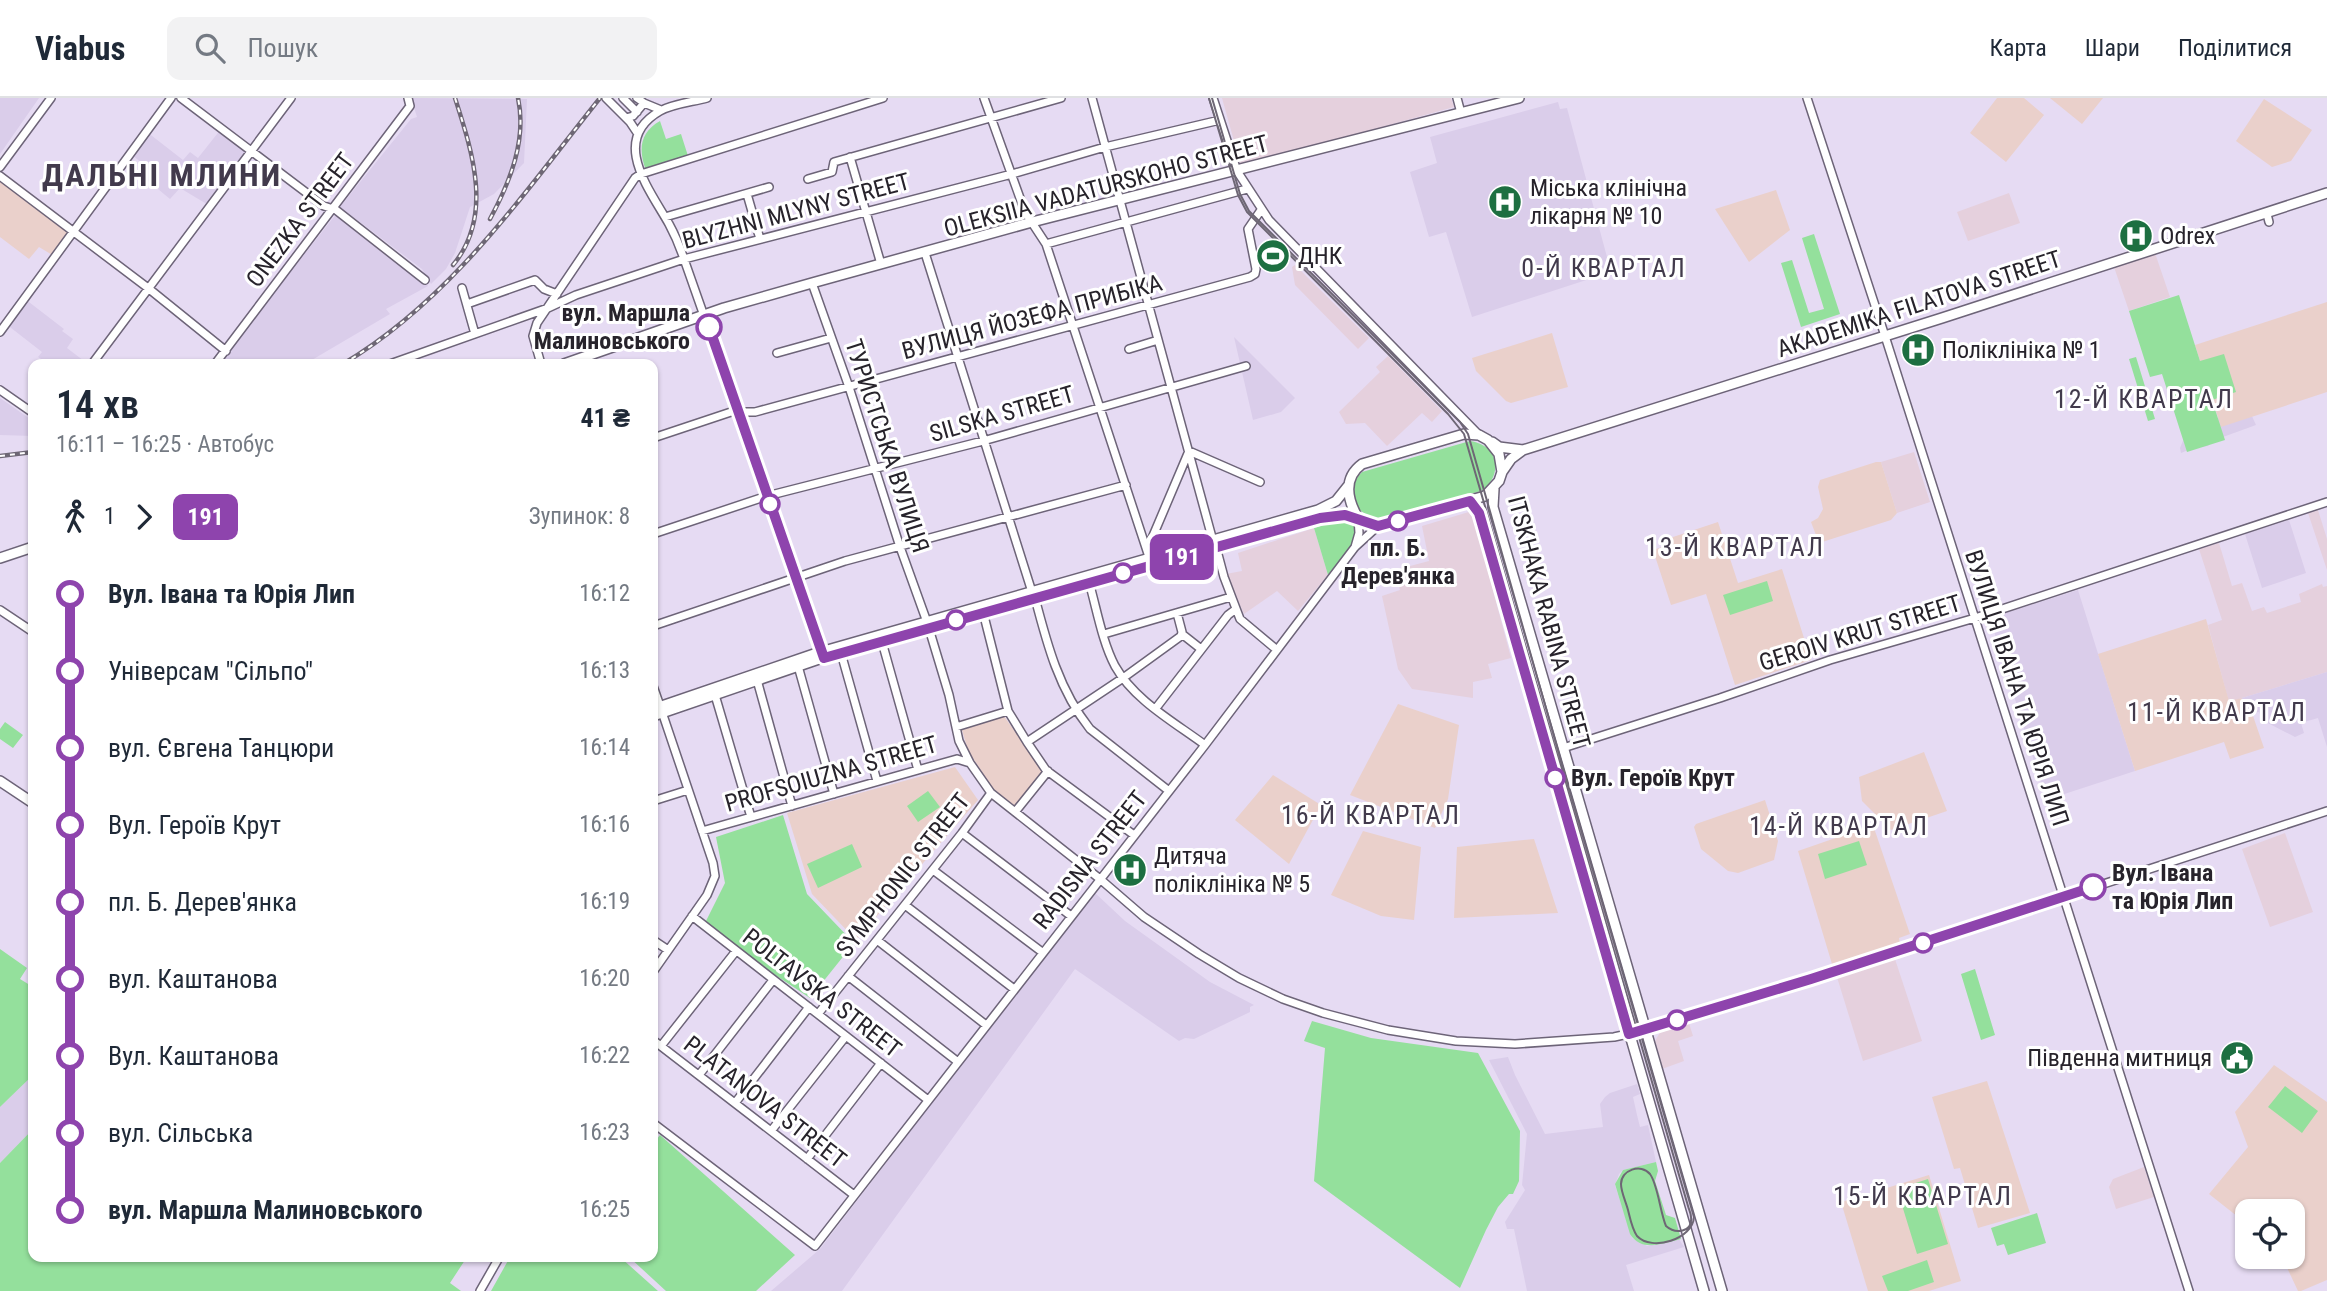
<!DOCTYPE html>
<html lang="uk">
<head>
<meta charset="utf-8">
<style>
	body { margin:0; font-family:"Roboto Condensed",sans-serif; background:#f2f2f3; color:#1f2937; height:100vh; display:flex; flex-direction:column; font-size:26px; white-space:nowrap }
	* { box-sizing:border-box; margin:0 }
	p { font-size:23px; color:#747a83 }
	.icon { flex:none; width:38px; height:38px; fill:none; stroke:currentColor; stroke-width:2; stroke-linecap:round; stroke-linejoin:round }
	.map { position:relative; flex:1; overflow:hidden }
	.panel { position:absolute; left:28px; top:261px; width:630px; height:903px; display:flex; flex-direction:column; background:#fff; border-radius:14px; box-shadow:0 2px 5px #0004 }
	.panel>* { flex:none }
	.badge { padding:0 14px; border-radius:10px; font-size:24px; line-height:46px }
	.tools { position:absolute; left:2235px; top:1101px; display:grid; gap:14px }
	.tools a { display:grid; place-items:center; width:70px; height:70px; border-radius:14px; background:#fff; box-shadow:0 2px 5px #0004; font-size:35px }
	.map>.badge { position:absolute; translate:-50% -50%; box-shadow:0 0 0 4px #fff }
	.legs { display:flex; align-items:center; gap:10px; height:77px; padding:0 28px; font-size:23px }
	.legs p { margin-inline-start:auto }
	.head { display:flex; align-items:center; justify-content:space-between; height:119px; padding:0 28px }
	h1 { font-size:38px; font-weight:600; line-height:52px }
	ul { padding:0 28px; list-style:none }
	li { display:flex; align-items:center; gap:24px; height:77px; font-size:26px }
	li i { display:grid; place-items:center; width:10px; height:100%; margin:0 9px; background:currentColor }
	li i::after { content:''; width:18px; height:18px; margin:-9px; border:5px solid; border-radius:50%; background:#fff }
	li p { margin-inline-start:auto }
	li:first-child i { background:linear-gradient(#0000 50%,currentColor 0) }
	li:last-child i { background:linear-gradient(currentColor 50%,#0000 0) }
	header { display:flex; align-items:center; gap:42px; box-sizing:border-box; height:98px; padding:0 35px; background:#fff; border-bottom:2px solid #e0e1e3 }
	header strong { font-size:33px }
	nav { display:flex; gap:38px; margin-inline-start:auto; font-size:24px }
	.search { width:490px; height:63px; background:#f2f2f3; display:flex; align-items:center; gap:18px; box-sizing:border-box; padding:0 24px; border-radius:14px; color:#747a83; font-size:26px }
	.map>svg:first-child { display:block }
	.commercial { fill:#e5d0dd }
	.built { fill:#dacdea }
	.education { fill:#ead0cb }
	.green { fill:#94e09c }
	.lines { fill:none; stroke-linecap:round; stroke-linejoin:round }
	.minor-casing { stroke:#6d6478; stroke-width:10 }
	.major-casing { stroke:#6d6478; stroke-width:12 }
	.minor { stroke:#fff; stroke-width:7 }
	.major { stroke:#fff; stroke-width:9 }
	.tram { stroke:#6e6775; stroke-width:2 }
	.rail-casing { stroke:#6e6775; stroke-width:4.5 }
	.rail { stroke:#fff; stroke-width:2; stroke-dasharray:5; stroke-linecap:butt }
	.line-1-casing { stroke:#fff; stroke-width:16 }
	.line-1 { stroke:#8e44ad; stroke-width:10 }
	.stop-1-dot { fill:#fff; stroke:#8e44ad; stroke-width:3.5 }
	.labels { text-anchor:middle; stroke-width:6; stroke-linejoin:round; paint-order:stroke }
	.street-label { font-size:24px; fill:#27232b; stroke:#fff }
	.poi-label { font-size:24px; fill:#27232b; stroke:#fff; text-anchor:start }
	.stop-label { font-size:24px; font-weight:bold; fill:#27232b; stroke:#fff; text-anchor:start }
	.neighbourhood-label { font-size:26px; letter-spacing:2px; fill:#423a4c; stroke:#fff }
	.district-label { font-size:32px; font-weight:bold; letter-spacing:2px; fill:#423a4c; stroke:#fff }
</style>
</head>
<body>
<header>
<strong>Viabus</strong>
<div class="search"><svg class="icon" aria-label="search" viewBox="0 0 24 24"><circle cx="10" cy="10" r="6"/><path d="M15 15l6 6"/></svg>Пошук</div>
<nav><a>Карта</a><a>Шари</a><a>Поділитися</a></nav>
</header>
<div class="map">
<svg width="2327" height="1193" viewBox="0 0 2327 1193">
	<rect width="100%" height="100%" fill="#e6dbf3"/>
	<path class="commercial" d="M1222 0H1451L1454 9 1241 68Z
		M2009 95 2020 125 1968 143 1957 114Z
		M2155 155 2170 199 2129 213 2114 169Z
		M1295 167 1369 240 1358 251 1295 187 1292 169Z
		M1388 258 1442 313 1432 324 1422 315 1387 348 1365 325 1346 326 1339 314 1380 274 1376 269Z
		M1914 354 1930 404 1897 415 1881 364Z
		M2327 407V409L2318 412 2327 441V472L2308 415Z
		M1472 413 1511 560 1488 566 1492 580 1473 584V600L1412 591 1398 571 1382 498 1400 492 1395 472 1429 463 1422 428Z
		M1314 430 1328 477 1298 513 1277 493 1244 516 1226 476 1242 473 1238 455Z
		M2219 445 2232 488 2242 485 2252 513 2264 509 2267 515 2301 504 2299 496 2322 486 2323 489 2327 488V574L2229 604 2208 527 2222 522 2199 451Z
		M2285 735 2313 814 2270 829 2242 751Z
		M1894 858 1922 943 1863 963 1836 876Z
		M1688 922 1693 938 1678 943 1684 963 1662 971 1655 943 1662 931Z
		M2144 1069 2154 1099 2116 1111 2109 1089 2113 1081Z"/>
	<path class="built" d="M0 0H39L0 56Z
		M411 0 527 1 524 65 494 96 470 109 455 155 446 171 431 186 422 171 340 109 411 21 417 19Z
		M1558 4 1560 11 1567 10 1611 174 1472 219 1446 134 1429 139 1410 74 1437 65 1430 39Z
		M221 31 251 53 210 108 180 90 170 101 147 82 152 74 130 55 147 34 183 62 190 54 198 60Z
		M337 115 417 174 428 188 386 211 390 216 305 266H218Z
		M25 201 64 231 62 233 73 241 67 250 88 266H44L40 263 41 261 38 259 42 254 6 226Z
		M1234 239 1295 300 1281 314 1253 322Z
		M0 300 33 323V338L0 337Z
		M2251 316 2256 327 2212 343 2208 348 2193 350 2181 355 2180 350 2187 333 2220 319Z
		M2289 422 2306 475 2262 490 2245 436Z
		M2078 492 2135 673 2046 702 1990 520Z
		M2327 574V649L2318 620 2301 625 2304 635 2295 639 2262 622 2259 614 2246 616 2242 600Z
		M1094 794 1125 823 1210 884 1254 907 1250 909V914L1194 941 1185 940 1179 943 1075 871 842 1193H771L820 1151Z
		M1508 959 1515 977 1545 1036 1603 1029 1600 1006 1605 999 1610 995 1637 986 1640 996 1633 999 1637 1017 1640 1029 1648 1027 1656 1064 1623 1072 1619 1076 1615 1087 1632 1140 1647 1148 1679 1141 1684 1149 1626 1167 1634 1193H1527L1514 1131H1507L1505 1124 1525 1092 1522 1087 1527 1036 1489 962Z
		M33 977V1031L0 1065V1009Z"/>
	<path class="education" d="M1997 0H2024L2044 17 2006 64 1970 35Z
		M2050 0H2103L2082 26Z
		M2264 1 2312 32 2291 63 2272 69 2236 43Z
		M0 79 72 133 54 158 39 149 29 161 0 139Z
		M1776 92 1790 132 1749 164 1715 111Z
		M2327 204V294L2221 329 2195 247Z
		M1552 235 1568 289 1511 305 1506 303 1476 273 1472 260Z
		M1876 364H1881L1897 415 1891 422 1819 445 1811 424 1818 420 1823 411 1818 389 1820 382Z
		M1718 424 1738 485 1782 471 1811 562 1735 587 1706 496 1671 507 1653 452 1662 449 1661 443Z
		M2206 521 2229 603 2242 600 2246 616 2252 615 2264 650 2230 661 2224 644 2135 673 2098 556Z
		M1398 606 1459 627 1448 701 1435 730 1350 697Z
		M1004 618 1043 674 1015 708 994 692 968 653 962 632Z
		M1924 654 1947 713 1891 732 1862 703 1859 679Z
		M955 669 978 702 856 842 812 796 787 715Z
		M1273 677 1321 707 1289 766 1235 722Z
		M1765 702 1778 743 1774 762 1738 775 1728 773 1701 751 1694 729 1696 726Z
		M1873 727 1910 836 1899 840 1900 846 1832 866 1798 753Z
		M1363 733 1421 749 1414 822 1381 818 1331 797Z
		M1534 741 1558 815 1454 820 1457 749Z
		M2274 967 2327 1004V1182L2301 1193H2298L2282 1159 2292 1158V1113H2247V1126L2209 1096 2248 1049 2235 1014Z
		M1987 983 2030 1115 1978 1130 1960 1070 1954 1071 1932 999Z
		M1929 1077 1961 1183 1929 1193H1868L1841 1104Z"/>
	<path class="green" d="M660 23 666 41 681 36 688 58 646 72C638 52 640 34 660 23Z
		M1814 136 1840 216 1801 229 1781 165 1792 162 1809 215 1824 211 1802 140Z
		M2179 197 2200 263 2224 256 2236 294 2212 302 2225 342 2187 354 2162 276 2150 279 2129 213Z
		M2136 259 2155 321 2148 323 2129 261Z
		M1470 343C1499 347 1504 377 1481 393L1380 420C1354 419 1344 392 1362 374Z
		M1342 421C1378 427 1338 464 1328 477L1314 430Z
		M1767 483 1773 503 1730 517 1723 497Z
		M5 624 23 637 13 650 0 641V631Z
		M928 693 940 709 918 724 907 708Z
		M783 717 807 796 854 845 810 900 703 829 725 785 716 739Z
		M1859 743 1867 767 1825 781 1818 756Z
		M852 746 862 769 818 790 807 766Z
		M0 851 27 870 20 881 33 889V933L30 936 33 939V977L0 1009Z
		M1975 871 1995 937 1981 942 1961 876Z
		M1312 923 1371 940 1478 955 1520 1033 1519 1083 1513 1096H1509L1498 1109 1486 1132 1460 1190 1314 1083 1325 950 1304 943Z
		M2285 988 2318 1013 2302 1035 2268 1009Z
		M33 1031V1158L467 1159 450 1185 461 1193H0V1065Z
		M660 1037 795 1157 756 1193H666L629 1159 653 1158V1046Z
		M1656 1064 1658 1073 1655 1083 1666 1117 1675 1120 1681 1141C1663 1145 1642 1155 1630 1136L1615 1086 1623 1072Z
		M1928 1081 1948 1146 1917 1156 1897 1091Z
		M2037 1115 2046 1145 2008 1157 2004 1146 1997 1148 1991 1130Z
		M510 1159H620L658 1193H491Z
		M1927 1162 1934 1184 1908 1193H1888L1882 1178Z"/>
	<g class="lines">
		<g class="minor-casing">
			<path id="minor" d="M181 0 324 108 336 112 425 182
				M606 0 630 24 638 36
				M623 0 637 14
				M637 0 644 5 661 12
				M707 0C692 4 672 6 660 13 609 42 650 92 669 126 675 137 680 149 684 161L823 556
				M984 0 1025 114 1046 146 1150 462
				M1092 0 1213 443
				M1213 0 1237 73 1269 122 1479 337
				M1457 0 1461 15
				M1807 0 1885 238 2189 1193
				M626 20 633 18 644 5
				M850 59 881 166
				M0 69 51 0
				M0 78 148 190 226 253
				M808 81 832 74 834 64 1061 0
				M747 96 760 141
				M2267 116 2269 124
				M665 119 769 89
				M1046 146 1247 91
				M925 155 1032 494
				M812 185 849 289 900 449 927 524 949 597 959 643 970 665 991 695 1100 781 1144 819 1199 856 1239 880 1283 901 1323 915 1388 932 1456 943 1515 946 1614 939 1637 934 1932 842 2327 713
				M462 190 475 236
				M467 206 535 182 544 191 557 196
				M0 234 171 0
				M1129 251 1158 242
				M777 255 831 240
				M92 266 291 0
				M215 266 410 8 408 0
				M390 266 548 210 576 197 684 161 1012 76 1105 49 1220 22
				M541 266 533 238 537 225 635 80 641 76 883 0
				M0 292 33 315
				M653 340 731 314H755L1250 179 1255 176 1256 171 1248 131 1261 112
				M653 436 767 398 983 343 1246 268
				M1216 449 1224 479 1240 521 1277 552
				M1355 449 1359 435 1358 420
				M1147 452 1189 353 1260 384
				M1089 484C1097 512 1102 543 1115 568 1134 602 1174 624 1205 647
				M1035 500C1047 546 1059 592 1090 631L1169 693
				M0 512 33 534
				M983 514 1008 613 1027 644 1046 672 1134 737
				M653 528 845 463 1126 387
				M1104 536 1231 499
				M1182 536 1201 551
				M882 544 918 672
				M841 555 877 683
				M798 568 834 696
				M757 582 792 708
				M653 588 660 608
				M715 597 751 719
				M1156 610 1228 517 1236 511
				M956 629 1008 613
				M1027 644 1123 580 1181 538 1182 534 1177 515
				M1563 650 1720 600 1830 562 1975 520 2327 404
				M653 703 688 692
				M1015 714 1048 673
				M702 733 957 661 970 665
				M962 735 1071 818
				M933 772 1042 854
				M905 807 1014 891
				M692 818 928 1002
				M653 842 668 852
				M877 842 986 927
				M653 874 707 797 715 778 713 765 662 614
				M848 878 958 964
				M818 916 962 735 991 695
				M653 942 854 1097
				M661 948 736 853
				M699 977 773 882
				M735 1005 809 909
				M653 1025 815 1148 1205 647 1355 449 1378 428
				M771 1033 846 938
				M807 1061 881 965
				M480 1193 500 1158"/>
		</g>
		<g class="major-casing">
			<path id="major" d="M564 266 724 210 812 185 1032 124 1519 0
				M1492 344 1499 349 1523 352 1942 220 2327 95
				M1502 374 1511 361 1523 352
				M1494 391 1493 409 1722 1193
				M1470 403 1479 415 1704 1193
				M0 460 33 449
				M653 611 817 555 1318 412 1336 403 1348 388
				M653 618 819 561 1320 420 1345 417 1378 428 1485 398 1499 383 1502 374 1499 356 1488 342 1479 337 1464 336 1362 366C1343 380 1347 401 1358 420
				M0 683 33 705"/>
		</g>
		<use href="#minor" class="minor"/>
		<use href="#major" class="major"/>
		<path class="tram" d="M1209 0 1238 97 1247 114 1448 316 1464 336 1688 1108C1689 1112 1691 1115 1691 1119 1693 1135 1675 1136 1666 1128 1660 1114 1658 1087 1650 1076 1641 1065 1621 1072 1621 1086 1621 1094 1626 1104 1628 1112 1630 1120 1632 1131 1637 1138 1652 1154 1693 1141 1694 1119L1563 670 1468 336 1460 324 1249 113 1240 96 1212 0"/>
		<g class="rail-casing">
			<path id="rail" d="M490 121C510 84 527 42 518 0
				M453 167C494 118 472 53 455 0
				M343 266C451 202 523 96 600 0
				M0 358 33 354"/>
		</g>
		<use href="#rail" class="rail"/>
	</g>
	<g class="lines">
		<g class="line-1-casing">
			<path id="line-1" d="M709 229 824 560 1320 420 1345 417 1378 428 1470 403 1479 415 1629 936 1811 881 2093 789"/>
		</g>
		<use href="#line-1" class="line-1"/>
	</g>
	<defs>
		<g id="hospital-disc" transform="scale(1.75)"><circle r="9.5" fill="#1d6f41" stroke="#fff"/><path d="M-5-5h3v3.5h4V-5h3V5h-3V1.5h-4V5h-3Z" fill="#fff"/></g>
		<g id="stadium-disc" transform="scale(1.75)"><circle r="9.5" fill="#1d6f41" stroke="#fff"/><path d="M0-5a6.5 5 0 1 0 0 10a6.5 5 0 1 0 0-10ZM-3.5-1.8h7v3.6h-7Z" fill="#fff"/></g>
		<g id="civic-disc" transform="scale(1.75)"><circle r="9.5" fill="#1d6f41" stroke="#fff"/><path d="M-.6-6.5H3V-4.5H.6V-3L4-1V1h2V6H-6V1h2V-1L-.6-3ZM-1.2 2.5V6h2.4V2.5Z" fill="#fff"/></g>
	</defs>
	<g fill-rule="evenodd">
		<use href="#hospital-disc" x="1505" y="104"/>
		<use href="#hospital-disc" x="2136" y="138"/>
		<use href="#stadium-disc" x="1273" y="158"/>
		<use href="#hospital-disc" x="1918" y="252"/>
		<use href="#hospital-disc" x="1130" y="772"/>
		<use href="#civic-disc" x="2237" y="960"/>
	</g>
	<g class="stop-1-dot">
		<circle cx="709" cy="229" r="12"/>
		<circle cx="770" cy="406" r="9"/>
		<circle cx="1398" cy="423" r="9"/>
		<circle cx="1123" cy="475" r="9"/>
		<circle cx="956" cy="522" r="9"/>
		<circle cx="1555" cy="680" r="9"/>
		<circle cx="2093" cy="789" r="12"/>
		<circle cx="1923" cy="845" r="9"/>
		<circle cx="1677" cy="922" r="9"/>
	</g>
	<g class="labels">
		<g class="street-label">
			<text transform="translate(1106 88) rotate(-15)" y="8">OLEKSIIA VADATURSKOHO STREET</text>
			<text transform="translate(796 113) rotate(-15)" y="8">BLYZHNI MLYNY STREET</text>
			<text transform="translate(300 122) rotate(-53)" y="8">ONEZKA STREET</text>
			<text transform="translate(1919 206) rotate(-18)" y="8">AKADEMIKA FILATOVA STREET</text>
			<text transform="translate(1032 219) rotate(-15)" y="8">ВУЛИЦЯ ЙОЗЕФА ПРИБІКА</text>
			<text transform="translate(1002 316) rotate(-16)" y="8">SILSKA STREET</text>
			<text transform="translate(887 348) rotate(72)" y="8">ТУРИСТСЬКА ВУЛИЦЯ</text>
			<text transform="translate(1549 524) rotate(75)" y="8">ITSKHAKA RABINA STREET</text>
			<text transform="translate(1860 535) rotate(-17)" y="8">GEROIV KRUT STREET</text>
			<text transform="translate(2017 590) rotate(72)" y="8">ВУЛИЦЯ ІВАНА ТА ЮРІЯ ЛИП</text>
			<text transform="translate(831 676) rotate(-16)" y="8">PROFSOIUZNA STREET</text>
			<text transform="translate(1090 762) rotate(-52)" y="8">RADISNA STREET</text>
			<text transform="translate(903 777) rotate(-52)" y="8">SYMPHONIC STREET</text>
			<text transform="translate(822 895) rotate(38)" y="8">POLTAVSKA STREET</text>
			<text transform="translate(765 1004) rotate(38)" y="8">PLATANOVA STREET</text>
		</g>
		<g class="poi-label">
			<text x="1530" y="98">Міська клінічна<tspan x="1530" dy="28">лікарня № 10</tspan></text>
			<text x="2160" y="146">Odrex</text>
			<text x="1298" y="166">ДНК</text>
			<text x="1942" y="260">Поліклініка № 1</text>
			<text x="1154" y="766">Дитяча<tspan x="1154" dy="28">поліклініка № 5</tspan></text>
			<text x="2212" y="968" text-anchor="end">Південна митниця</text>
		</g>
		<g class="stop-label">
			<text x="690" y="223" text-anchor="end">вул. Маршла<tspan x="690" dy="28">Малиновського</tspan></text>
			<text x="1398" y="458" text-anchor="middle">пл. Б.<tspan x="1398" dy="28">Дерев'янка</tspan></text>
			<text x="1571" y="688">Вул. Героїв Крут</text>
			<text x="2112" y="783">Вул. Івана<tspan x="2112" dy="28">та Юрія Лип</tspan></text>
		</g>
		<g class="neighbourhood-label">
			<text x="1604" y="179">0-Й КВАРТАЛ</text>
			<text x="2144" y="310">12-Й КВАРТАЛ</text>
			<text x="1735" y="458">13-Й КВАРТАЛ</text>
			<text x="2217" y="623">11-Й КВАРТАЛ</text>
			<text x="1371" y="726">16-Й КВАРТАЛ</text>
			<text x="1839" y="737">14-Й КВАРТАЛ</text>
			<text x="1923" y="1107">15-Й КВАРТАЛ</text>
		</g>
		<g class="district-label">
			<text x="162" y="88">ДАЛЬНІ МЛИНИ</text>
		</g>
	</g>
</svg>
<div class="tools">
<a><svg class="icon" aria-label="locate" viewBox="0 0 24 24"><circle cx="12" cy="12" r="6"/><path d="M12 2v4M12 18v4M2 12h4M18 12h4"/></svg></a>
</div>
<b class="badge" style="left:1182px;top:459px;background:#8e44ad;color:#fff">191</b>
<section class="panel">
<div class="head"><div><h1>14 хв</h1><p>16:11 – 16:25 · Автобус</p></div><b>41 ₴</b></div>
<div class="legs"><svg class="icon" aria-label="walk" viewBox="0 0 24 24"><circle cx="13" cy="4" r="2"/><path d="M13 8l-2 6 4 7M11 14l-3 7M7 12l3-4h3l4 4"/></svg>1<svg class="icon" aria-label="forward" viewBox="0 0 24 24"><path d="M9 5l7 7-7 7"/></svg><b class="badge" style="background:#8e44ad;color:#fff">191</b><p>Зупинок: 8</p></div>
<ul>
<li><i style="color:#8e44ad"></i><b>Вул. Івана та Юрія Лип</b><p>16:12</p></li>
<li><i style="color:#8e44ad"></i><span>Універсам &quot;Сільпо&quot;</span><p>16:13</p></li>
<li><i style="color:#8e44ad"></i><span>вул. Євгена Танцюри</span><p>16:14</p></li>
<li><i style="color:#8e44ad"></i><span>Вул. Героїв Крут</span><p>16:16</p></li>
<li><i style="color:#8e44ad"></i><span>пл. Б. Дерев'янка</span><p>16:19</p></li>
<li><i style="color:#8e44ad"></i><span>вул. Каштанова</span><p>16:20</p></li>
<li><i style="color:#8e44ad"></i><span>Вул. Каштанова</span><p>16:22</p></li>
<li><i style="color:#8e44ad"></i><span>вул. Сiльська</span><p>16:23</p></li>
<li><i style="color:#8e44ad"></i><b>вул. Маршла Малиновського</b><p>16:25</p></li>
</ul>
</section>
</div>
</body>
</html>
